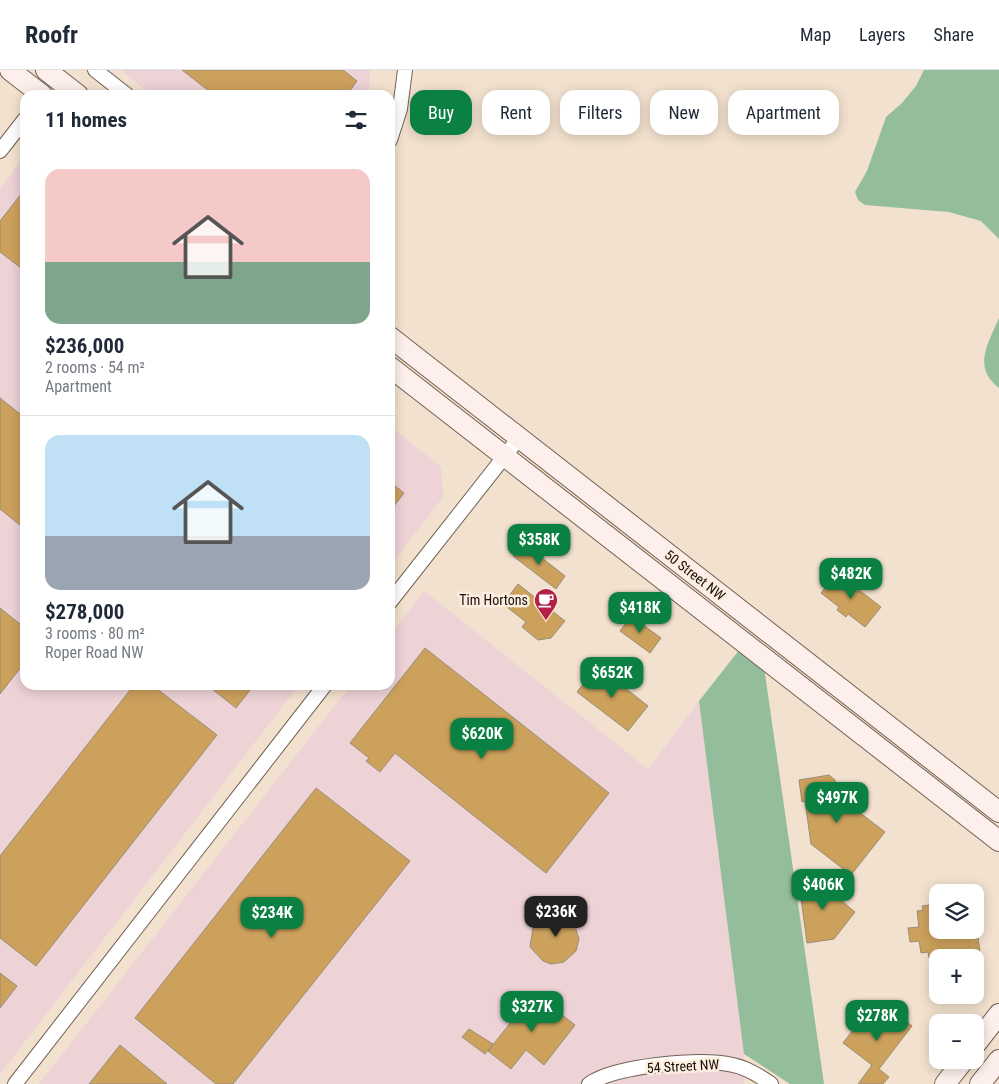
<!DOCTYPE html>
<meta charset="utf-8">
<style>
:root{--surface:#fff;--page:#f6f6f7;--text:#1f2937;--muted:#747a83;--line:#e0e1e3;--accent:#0b8043}
body{margin:0;font-family:"Roboto Condensed",sans-serif;background:var(--page);color:var(--text);height:100vh;display:flex;flex-direction:column;font-size:19px;white-space:nowrap}
*{box-sizing:border-box;margin:0}
p{font-size:16px;color:var(--muted)}
.icon{flex:none;width:28px;height:28px;fill:none;stroke:currentColor;stroke-width:2;stroke-linecap:round;stroke-linejoin:round}
.map{position:relative;flex:1;overflow:hidden}
.sheet{position:absolute;left:20px;top:20px;width:375px;height:600px;display:flex;flex-direction:column;background:var(--surface);border-radius:15px;box-shadow:0 2px 12px #0003}
.sheet>*{flex:none}
.hud{position:absolute;left:410px;top:20px;width:475px;height:45px;display:flex;gap:10px}
.tools{position:absolute;left:929px;top:814px;display:grid;gap:10px}
.tools a{display:grid;place-items:center;width:55px;height:55px;border-radius:10px;background:var(--surface);box-shadow:0 2px 12px #0003;font-size:25px}
.price{position:absolute;translate:-50% -42px;padding:0 11px;border-radius:10px;background:var(--accent);color:#fff;font-size:16px;line-height:32px;filter:drop-shadow(0 1px 2px #0008)}
.price::after{content:'';position:absolute;left:50%;top:30px;width:15px;height:11px;margin-left:-8px;background:inherit;clip-path:polygon(0 0,100% 0,50% 100%)}
.price.current{background:#222;color:#fff}
ul{padding:0;list-style:none}
li{display:grid;align-content:center;gap:10px;height:265px;padding:0 25px}
li+li{border-top:1px solid var(--line)}
li span{display:grid;place-items:center;height:155px;border-radius:15px;color:#555}
li>.icon{margin-inline-start:auto}
span .icon{width:90px;height:90px;fill:#fffc;stroke-width:1}
li b{font-size:21px}
h2{display:flex;justify-content:space-between;align-items:center;height:60px;padding:0 25px;font-size:21px}
.pill{padding:0 18px;border-radius:15px;background:var(--surface);box-shadow:0 2px 12px #0003;font-size:18px;line-height:45px}
.pill.current{background:var(--accent);color:#fff}
header{display:flex;align-items:center;gap:30px;box-sizing:border-box;height:70px;padding:0 25px;background:var(--surface);border-bottom:1px solid var(--line)}
header strong{font-size:24px}
nav{display:flex;gap:28px;margin-inline-start:auto;font-size:18px}
.map>svg:first-child{display:block}
.industrial{fill:#edd2d6}
.green{fill:#94bd9c}
.building{fill:#cca15c;stroke:#9a8d79}
.lines{fill:none;stroke-linecap:round;stroke-linejoin:round}
.street-casing{stroke:#726252;stroke-width:16}
.secondary-casing{stroke:#726252;stroke-width:22}
.street{stroke:#fff;stroke-width:14}
.secondary{stroke:#fdefeb;stroke-width:20}
.labels{text-anchor:middle;dominant-baseline:central;stroke-width:5;stroke-linejoin:round;paint-order:stroke}
.street-label{font-size:14px;fill:#150f09;stroke:#fdeedf}
.poi-label{font-size:14px;fill:#150f09;stroke:#fdeedf;text-anchor:end}
</style>
<header>
<strong>Roofr</strong>
<nav><a>Map</a><a>Layers</a><a>Share</a></nav>
</header>
<div class="map">
<svg width="999" height="1014" viewBox="0 0 999 1014">
<rect width="100%" height="100%" fill="#f2e1ce"/>
<g class="industrial">
<polygon points="121,0 370,0 369,25 152,25"/>
<polygon points="25,86 25,615 299,615 0,1004 0,118"/>
<polygon points="390,356 441,397 443,427 390,496"/>
<polygon points="424,521 648,699 699,631 744,984 744,1014 39,1014 351,615 390,615 390,565"/>
</g>
<g class="green">
<polygon points="924,0 999,0 999,169 981,151 949,142 865,135 858,130 855,122 867,101 886,47 902,33 916,16"/>
<path d="M999 248V318C972 297 988 274 999 248Z"/>
<polygon points="740,579 764,597 824,1014 790,1014 744,984 699,631"/>
</g>
<g class="building">
<polygon points="182,0 343,0 357,11 347,25 214,25"/>
<polygon points="25,119 25,201 0,182 0,151"/>
<polygon points="0,328 25,348 25,459 0,439"/>
<polygon points="390,412 404,423 390,441"/>
<polygon points="523,473 565,506 556,519 513,486"/>
<polygon points="837,503 881,537 865,557 848,544 846,547 837,540 839,537 821,523"/>
<polygon points="518,514 565,551 551,568 538,570 522,557 526,552 503,534"/>
<polygon points="0,538 25,558 25,592 0,624"/>
<polygon points="631,546 661,568 650,583 620,561"/>
<polygon points="425,578 609,723 546,803 395,683 380,702 366,691 369,688 350,673"/>
<polygon points="597,596 648,636 628,661 577,622"/>
<polygon points="134,615 152,615 217,665 36,896 0,868 0,786"/>
<polygon points="207,615 254,615 236,638"/>
<polygon points="829,705 835,710 837,725 885,762 851,805 811,774 805,731 802,732 799,710"/>
<polygon points="316,718 410,791 233,1014 216,1014 135,948"/>
<polygon points="828,809 830,821 855,842 834,869 807,873 799,813"/>
<polygon points="938,834 938,860 977,860 980,882 929,888 928,882 921,883 919,871 910,872 908,858 919,857 917,841 923,840 922,836"/>
<polygon points="570,838 580,845 574,853 579,869 576,881 564,892 551,894 543,891 530,877 533,858 538,851 548,846 564,846"/>
<polygon points="0,903 17,916 0,938"/>
<polygon points="534,923 575,955 544,995 526,980 511,999 488,981"/>
<polygon points="872,935 891,950 896,943 912,956 879,999 889,1007 883,1014 858,1014 872,995 843,973"/>
<polygon points="469,959 493,974 485,984 462,967"/>
<polygon points="120,975 167,1014 89,1014"/>
</g>
<g class="lines">
<g class="street-casing">
<g id="street">
<polyline points="95,0 127,25"/>
<polyline points="390,70 400,39 405,0"/>
<polyline points="0,81 25,49"/>
<polyline points="390,532 519,368"/>
<polyline points="15,1014 325,615"/>
<path d="M589 1014C617 995 700 988 733 995 747 998 760 1006 771 1014"/>
</g>
</g>
<g class="secondary-casing">
<g id="secondary">
<polyline points="10,0 42,25"/>
<polyline points="46,0 78,25"/>
<polyline points="390,267 999,742"/>
<polyline points="390,297 999,771"/>
<polyline points="975,975 999,944"/>
<polyline points="945,1014 964,990"/>
<polyline points="980,1014 999,990"/>
</g>
</g>
<use href="#street" class="street"/>
<use href="#secondary" class="secondary"/>
</g>
<defs>
<g id="cafe-pin" transform="scale(1.25)"><path d="M0 17L-7.5 6A9.5 9.5 0 1 1 7.5 6Z" fill="#b32146" stroke="#fdeedf"/><path d="M-5.5-4.5H6V0H3Q3 3.5 0 3.5H-2.5Q-5.5 3.5-5.5 0ZM3-3.2v2h1.7v-2ZM-6 4.5H4V6H-6Z" fill="#fff"/></g>
</defs>
<g fill-rule="evenodd">
<use href="#cafe-pin" x="546" y="530"/>
</g>
<g class="labels">
<g class="street-label">
<text transform="translate(695 505) rotate(38)">50 Street NW</text>
<text transform="translate(683 996) rotate(-3)">54 Street NW</text>
</g>
<g class="poi-label">
<text x="528" y="530">Tim Hortons</text>
</g>
</g>
</svg>
<div class="tools">
<a><svg class="icon" aria-label="layers" viewBox="0 0 24 24"><path d="M12 4l9 5-9 5-9-5zM3 14l9 5 9-5"/></svg></a>
<a>+</a>
<a>−</a>
</div>
<b class="price" style="left:539px;top:496px">$358K</b>
<b class="price" style="left:851px;top:530px">$482K</b>
<b class="price" style="left:640px;top:564px">$418K</b>
<b class="price" style="left:612px;top:629px">$652K</b>
<b class="price" style="left:482px;top:690px">$620K</b>
<b class="price" style="left:837px;top:754px">$497K</b>
<b class="price" style="left:823px;top:841px">$406K</b>
<b class="price current" style="left:556px;top:868px">$236K</b>
<b class="price" style="left:272px;top:869px">$234K</b>
<b class="price" style="left:532px;top:963px">$327K</b>
<b class="price" style="left:877px;top:972px">$278K</b>
<div class="hud">
<a class="pill current">Buy</a>
<a class="pill">Rent</a>
<a class="pill">Filters</a>
<a class="pill">New</a>
<a class="pill">Apartment</a>
</div>
<section class="sheet">
<h2>11 homes<svg class="icon" aria-label="filters" viewBox="0 0 24 24"><path d="M4 7h16M4 17h16"/><circle cx="9" cy="7" r="2"/><circle cx="15" cy="17" r="2"/></svg></h2>
<ul>
<li><span style="background:linear-gradient(#f6c9c9 60%,#7fa58c 0)"><svg class="icon" aria-label="home" viewBox="0 0 24 24"><path d="M3 11l9-7 9 7M6 9v11h12V9"/></svg></span><div><b>$236,000</b><p>2 rooms · 54 m²</p><p>Apartment</p></div></li>
<li><span style="background:linear-gradient(#bfe0f5 65%,#9aa5b1 0)"><svg class="icon" aria-label="home" viewBox="0 0 24 24"><path d="M3 11l9-7 9 7M6 9v11h12V9"/></svg></span><div><b>$278,000</b><p>3 rooms · 80 m²</p><p>Roper Road NW</p></div></li>
</ul>
</section>
</div>
